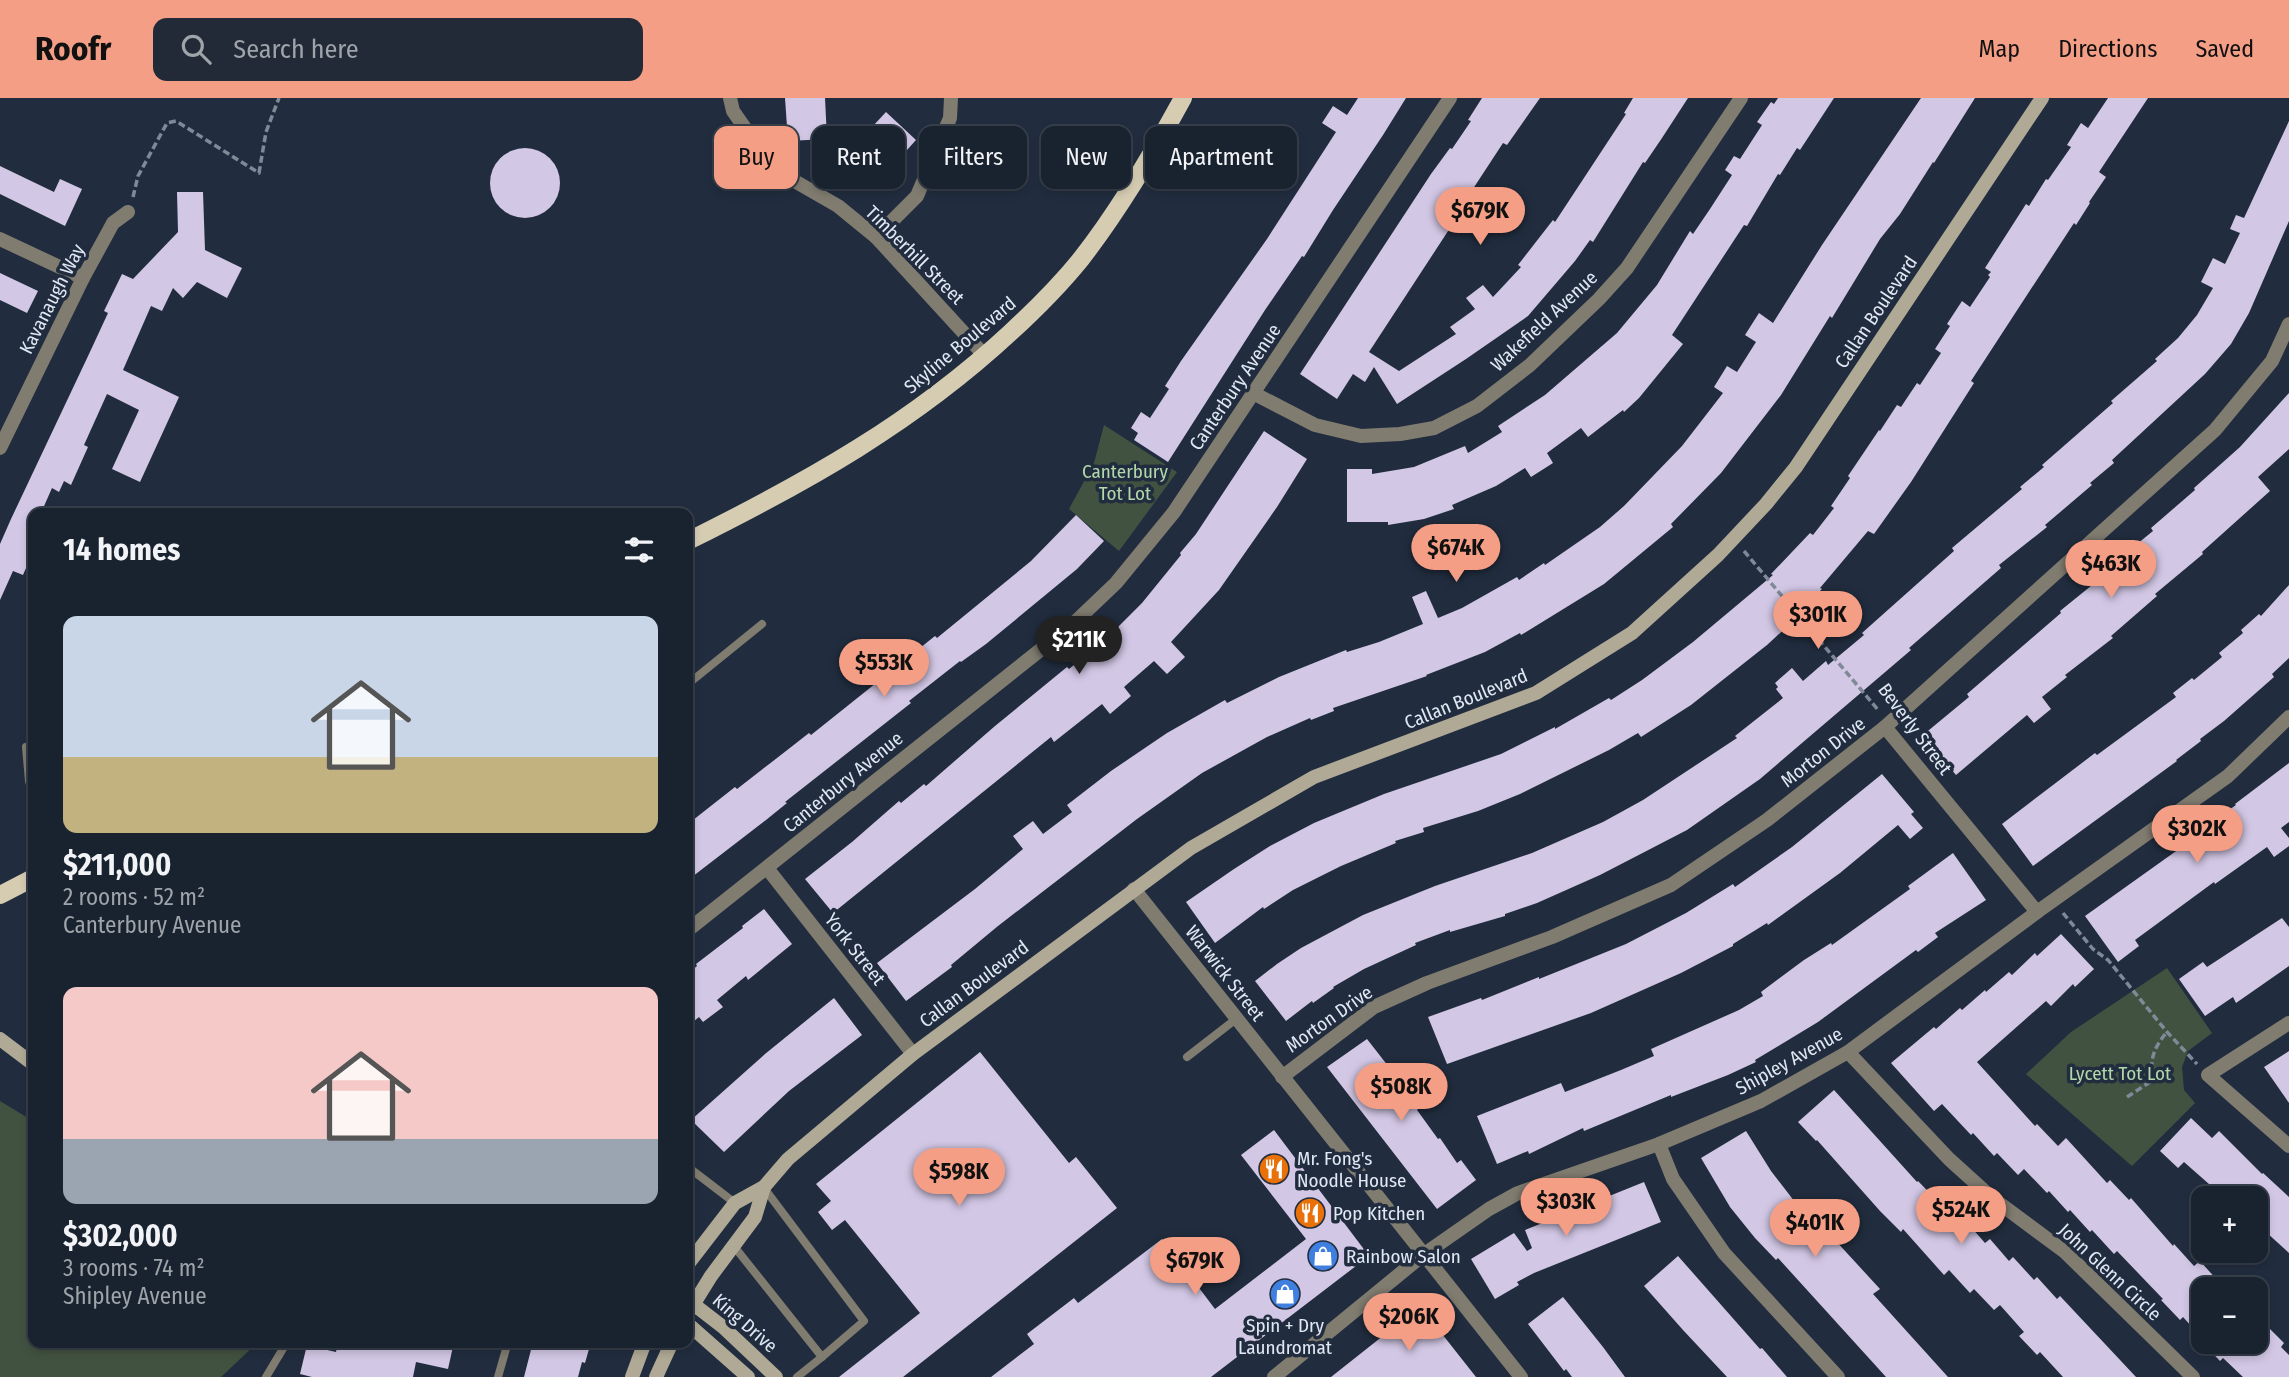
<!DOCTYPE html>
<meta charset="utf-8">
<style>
:root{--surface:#19222f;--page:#222a37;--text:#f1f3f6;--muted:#9fa4aa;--line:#373f4b;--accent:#f49e86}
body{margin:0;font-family:"Fira Sans Condensed",sans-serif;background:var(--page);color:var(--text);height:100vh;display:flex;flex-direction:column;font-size:26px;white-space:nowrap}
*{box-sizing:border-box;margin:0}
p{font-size:23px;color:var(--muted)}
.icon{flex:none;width:38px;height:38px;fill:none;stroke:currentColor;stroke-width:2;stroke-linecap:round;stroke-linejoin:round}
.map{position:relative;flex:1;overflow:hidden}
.side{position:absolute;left:28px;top:410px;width:665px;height:840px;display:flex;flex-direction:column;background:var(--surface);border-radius:14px;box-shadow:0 4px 10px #0003,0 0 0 2px var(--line)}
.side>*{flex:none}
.banner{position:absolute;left:714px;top:28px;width:665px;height:63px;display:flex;gap:14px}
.tools{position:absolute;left:2191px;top:1088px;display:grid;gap:14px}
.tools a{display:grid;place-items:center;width:77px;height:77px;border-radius:14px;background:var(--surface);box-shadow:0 4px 10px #0003,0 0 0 2px var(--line);font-size:35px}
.price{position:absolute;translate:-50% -60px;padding:0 16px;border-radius:24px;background:var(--accent);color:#111;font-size:23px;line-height:46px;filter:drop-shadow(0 2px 4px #0008)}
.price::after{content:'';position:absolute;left:50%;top:42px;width:21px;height:16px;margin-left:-10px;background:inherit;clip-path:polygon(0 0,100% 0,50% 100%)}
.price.on{background:#222;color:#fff}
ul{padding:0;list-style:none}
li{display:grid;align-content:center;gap:14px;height:371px;padding:0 35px}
li span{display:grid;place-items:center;height:217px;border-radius:14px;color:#555}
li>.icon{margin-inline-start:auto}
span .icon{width:126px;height:126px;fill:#fffc;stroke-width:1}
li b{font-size:30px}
h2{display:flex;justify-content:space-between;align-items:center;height:84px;padding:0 35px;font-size:30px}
.tag{padding:0 24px;border-radius:14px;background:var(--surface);box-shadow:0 4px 10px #0003,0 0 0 2px var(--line);font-size:24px;line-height:63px}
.tag.on{background:var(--accent);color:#111}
header{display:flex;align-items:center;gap:42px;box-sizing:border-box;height:98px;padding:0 35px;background:var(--accent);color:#111}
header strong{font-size:33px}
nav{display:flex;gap:38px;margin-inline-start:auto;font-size:24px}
.search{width:490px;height:63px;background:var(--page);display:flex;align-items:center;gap:18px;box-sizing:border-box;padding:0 24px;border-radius:14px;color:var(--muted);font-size:26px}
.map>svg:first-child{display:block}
.green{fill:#425240}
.building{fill:#d2c7e5}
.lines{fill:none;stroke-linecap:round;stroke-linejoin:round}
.path{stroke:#7f8998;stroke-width:3.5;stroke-dasharray:7 3.5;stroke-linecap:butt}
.lane{stroke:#817c70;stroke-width:8}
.street{stroke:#817c70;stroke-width:14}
.secondary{stroke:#b0a995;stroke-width:14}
.primary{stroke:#d5ccb2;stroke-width:18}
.labels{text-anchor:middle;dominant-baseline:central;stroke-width:7;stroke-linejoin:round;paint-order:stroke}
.street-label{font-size:19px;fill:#e0e8f4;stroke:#212d3f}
.park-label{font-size:19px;fill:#b1d7aa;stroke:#212d3f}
.poi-label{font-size:19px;fill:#e0e8f4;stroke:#212d3f;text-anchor:start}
</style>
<header>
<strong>Roofr</strong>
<div class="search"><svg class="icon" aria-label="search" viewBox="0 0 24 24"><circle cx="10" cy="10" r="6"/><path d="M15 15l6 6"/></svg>Search here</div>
<nav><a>Map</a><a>Directions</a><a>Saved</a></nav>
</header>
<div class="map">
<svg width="2289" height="1279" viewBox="0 0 2289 1279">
<rect width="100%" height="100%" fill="#212d3f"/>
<g class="green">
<polygon points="1104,327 1177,374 1119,453 1069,411 1094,365"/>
<polygon points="2167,870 2212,935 2188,953 2182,969 2184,992 2195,1005 2132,1068 2026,976 2071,934"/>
<polygon points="0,1003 33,1023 33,1244 258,1244 221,1279 0,1279"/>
</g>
<g class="building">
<polygon points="785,0 825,0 827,41 788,43"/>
<polygon points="1358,0 1406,0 1383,37 1333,112 1304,159 1302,158 1265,212 1168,364 1134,342 1138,335 1131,330 1141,314 1150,320 1169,291 1165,288 1181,263 1267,141 1336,34 1322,25 1333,8 1347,17"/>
<polygon points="1482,0 1540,0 1507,47 1503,45 1467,100 1452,127 1369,254 1399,273 1456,236 1450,229 1475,211 1466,200 1483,187 1493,199 1521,169 1518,167 1553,122 1555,124 1626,16 1624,15 1633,0 1688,0 1662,40 1645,65 1643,64 1593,144 1590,142 1575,163 1528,218 1466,261 1397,306 1374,269 1365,284 1353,276 1337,301 1300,276 1431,76 1450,50 1452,51 1471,23 1468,22"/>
<polygon points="1778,0 1834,0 1800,52 1797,50 1780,77 1778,76 1747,128 1744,127 1672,237 1683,246 1639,300 1624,314 1623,312 1588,339 1581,330 1547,355 1553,365 1531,379 1525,370 1496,388 1452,407 1454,411 1424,421 1388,427 1388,424 1347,424 1347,371 1372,371 1372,376 1414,369 1465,348 1468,355 1502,334 1498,328 1545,297 1617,235 1657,187 1690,133 1693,136 1710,111 1732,77 1725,72 1734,58 1740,61 1762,27 1757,24 1771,4 1774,6"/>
<polygon points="1921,0 1975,0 1934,65 1933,64 1900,116 1880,141 1832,220 1830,218 1781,297 1721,375 1671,426 1673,429 1604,486 1521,537 1520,535 1485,554 1426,577 1427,578 1333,610 1334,613 1311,622 1310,620 1267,639 1202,675 1137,721 998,828 951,867 952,869 906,903 877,865 975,791 1023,751 1013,738 1033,723 1043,736 1072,714 1067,707 1111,673 1167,635 1225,602 1227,605 1279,579 1346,552 1347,554 1379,544 1423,526 1412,499 1426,493 1438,520 1462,510 1517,479 1519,482 1544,465 1545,467 1600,429 1624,408 1682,348 1723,295 1714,289 1727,268 1737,274 1756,244 1745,237 1759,215 1773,225 1822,147"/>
<polygon points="2108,0 2148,0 2099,74 2106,79 2089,104 2090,105 2076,127 2074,125 1971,283 1974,285 1911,384 1874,436 1868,433 1820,490 1822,491 1789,523 1791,525 1767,547 1691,607 1641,639 1638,635 1609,652 1520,696 1478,713 1423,730 1424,734 1395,743 1396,745 1341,768 1293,792 1264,811 1263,809 1215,845 1186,804 1234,771 1270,748 1314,725 1384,696 1501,656 1555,629 1555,631 1609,600 1611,602 1642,582 1693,544 1773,477 1771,476 1810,435 1813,437 1834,410 1831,408 1850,380 1848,378 1879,332 1880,333 1897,307 1901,309 1917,285 1920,287 1941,255 1935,251 1950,228 1947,226 1962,203 1970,209 1990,179 1988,177 1991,174 1985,170 2026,106 2029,108 2046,81 2048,82 2071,49 2067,47 2081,25 2088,30"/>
<polygon points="886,14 916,42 890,71 859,43"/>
<polygon points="2289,23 2289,123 2249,215 2231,246 2205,276 2112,362 2114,365 2090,385 2092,387 2045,427 2047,429 1999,467 2001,470 1909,550 1911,552 1760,681 1687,732 1600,777 1537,805 1505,816 1505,818 1450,834 1450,832 1415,845 1416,847 1364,871 1333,889 1334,890 1313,905 1312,903 1286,923 1255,883 1277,866 1301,850 1363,817 1435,788 1532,755 1603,724 1643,702 1737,640 1735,638 1783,600 1776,591 1778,589 1775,585 1792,570 1803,583 1826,563 1828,567 1864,537 1862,535 1954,453 1952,450 2022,391 2020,389 2044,369 2042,367 2113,305 2111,303 2157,263 2155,261 2178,240 2197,217 2213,190 2201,184 2213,160 2225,166 2240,135 2230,131 2236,117 2244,120"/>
<circle cx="525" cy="85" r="35"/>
<polygon points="0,68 54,94 60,81 82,91 65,128 0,96"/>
<polygon points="177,94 203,94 205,152 242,170 227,200 197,184 183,200 173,190 162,213 151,208 123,272 179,299 140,384 112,371 139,312 107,296 84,347 88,349 71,387 64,383 59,394 52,390 41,415 33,415 33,454 23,477 13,473 0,502 0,446 11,421 89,256 108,215 104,213 122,176 133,181 178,134"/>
<polygon points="0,175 38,193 27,215 0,202"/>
<polygon points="2289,295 2289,351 2258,379 2270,393 2202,454 2203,456 2155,496 2157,498 2111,538 2113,540 2065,577 2067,579 2042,599 2051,611 2034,625 2027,617 1956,677 1923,637 1969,599 1967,596 2061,515 2060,513 2107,475 2105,472 2153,433 2151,430 2195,392 2194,390 2240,349"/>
<polygon points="1264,333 1307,361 1277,409 1219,492 1171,544 1185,559 1167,576 1154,563 1124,589 1131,598 1110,616 1102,606 1054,644 1051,639 833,815 805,781 852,744 899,703 901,705 924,686 926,688 995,628 1067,569 1069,571 1097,548 1095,546 1115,529 1116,531 1142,505 1181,457 1180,455 1196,436"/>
<polygon points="1076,417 1104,443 1077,471 986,546 961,564 960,563 909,603 911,605 785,704 787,705 766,722 688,782 688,726 735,689 737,691 786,653 809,635 811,637 935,538 937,540 1031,463"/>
<polygon points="2289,487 2289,560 2272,576 2274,579 2224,623 2200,641 2201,643 2176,662 2177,663 2033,768 2002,726 2095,655 2097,657 2176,599 2173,595 2192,580 2194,582 2222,559 2219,555 2243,535 2241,532 2259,516 2261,518"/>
<polygon points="2289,665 2289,724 2281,730 2289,740 2289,748 2274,759 2267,749 2215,786 2214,784 2135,842 2139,848 2118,864 2085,818 2186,746 2185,743 2236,707 2235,706"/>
<polygon points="1882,676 1914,714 1911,716 1923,730 1910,741 1898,727 1840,775 1768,827 1767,825 1733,846 1733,848 1681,875 1591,915 1447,966 1428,919 1481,900 1482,902 1539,879 1539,881 1626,846 1686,815 1733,786 1735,789 1792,749"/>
<polygon points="1953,755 1986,802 1935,835 1938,839 1918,854 1916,852 1818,924 1755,962 1756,964 1728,977 1671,999 1671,997 1584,1033 1583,1030 1529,1056 1528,1053 1497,1066 1477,1018 1561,985 1565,994 1621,972 1654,958 1651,951 1739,912 1763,898 1761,894 1804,862 1831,845 1832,847 1910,791 1908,788"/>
<polygon points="764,811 792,846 748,882 746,878 717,902 723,909 703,924 699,919 688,928 688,876 697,868 696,866 743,830 742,828"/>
<polygon points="2282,820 2289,829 2289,868 2236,905 2233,899 2205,918 2179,881 2203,864 2207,869"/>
<polygon points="2061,836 2094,871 2075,889 2073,886 2051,908 2046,903 1977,964 2035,1028 2037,1026 2058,1048 2066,1040 2107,1085 2110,1082 2129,1102 2131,1100 2173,1148 2174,1146 2194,1168 2200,1163 2218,1183 2213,1192 2203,1192 2203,1241 2183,1219 2180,1222 2161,1202 2163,1201 2117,1153 2114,1156 2092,1132 2090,1134 2070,1112 2068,1114 2049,1093 2047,1095 2024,1071 2018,1077 1997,1055 1994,1058 1973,1035 1971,1037 1942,1006 1934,1013 1891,965 1934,929 1936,931 1960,910 1962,912 1985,892 1986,894 2009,874 2012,877 2035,855 2037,858"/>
<polygon points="834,900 862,937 789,993 724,1054 691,1022 765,956"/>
<polygon points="1367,941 1420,1009 1417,1012 1438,1041 1440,1040 1457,1065 1461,1062 1476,1082 1437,1111 1327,969"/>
<polygon points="2289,953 2289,1005 2264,969"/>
<polygon points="980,954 1069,1065 1076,1059 1117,1110 903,1279 839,1279 920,1215 845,1122 832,1132 818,1114 831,1103 816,1086"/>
<polygon points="1834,992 1917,1084 1918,1083 1959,1125 1964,1121 1985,1145 1990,1141 2009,1163 2013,1159 2034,1182 2037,1179 2057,1201 2060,1198 2136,1279 2063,1279 2040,1254 2037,1257 2019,1238 2024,1234 2000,1207 1994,1212 1974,1191 1970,1195 1949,1172 1944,1177 1903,1131 1901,1134 1880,1113 1817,1042 1816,1043 1798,1024"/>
<polygon points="2191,1020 2212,1040 2219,1033 2262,1076 2263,1075 2289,1099 2289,1155 2256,1125 2256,1101 2226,1101 2184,1064 2178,1070 2160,1053"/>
<polygon points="1274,1032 1369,1158 1211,1279 991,1279 1034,1246 1027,1236 1074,1200 1078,1205 1162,1141 1215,1211 1306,1141 1241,1057"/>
<polygon points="1746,1033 1771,1073 1798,1108 1801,1105 1880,1191 1873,1196 1948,1279 1886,1279 1778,1160 1776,1162 1755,1140 1730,1109 1701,1060"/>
<polygon points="1644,1084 1661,1124 1534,1175 1517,1184 1519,1187 1495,1201 1471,1161 1514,1135 1527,1153 1532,1150 1525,1132"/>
<polygon points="1678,1158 1760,1251 1762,1250 1787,1279 1727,1279 1683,1232 1644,1188"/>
<polygon points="1563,1199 1603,1249 1625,1279 1572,1279 1566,1271 1564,1273 1528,1226"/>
<polygon points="1420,1208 1476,1279 1331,1279 1374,1245"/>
<polygon points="2266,1227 2284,1245 2281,1249 2289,1257 2289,1279 2243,1279 2223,1260 2220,1263 2202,1244 2256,1244 2256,1238"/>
<polygon points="338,1244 454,1244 448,1271 416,1264 413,1279 312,1279 300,1276 306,1251 313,1252 314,1249 336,1254"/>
<polygon points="533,1244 591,1244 585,1265 582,1264 578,1279 524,1279"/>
</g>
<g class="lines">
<g class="path">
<polyline points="133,99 138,78 167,25 176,23 259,75 266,34 279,0"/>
<polyline points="1744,453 1879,613"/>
<polyline points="2063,815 2093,851 2108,862 2167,934 2197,966"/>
<path d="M2127 999 2153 982C2149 962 2154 949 2167 934"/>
</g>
<g class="lane">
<polyline points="688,586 762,526"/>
<polyline points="26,649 29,683 33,698"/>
<polyline points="1187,959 1236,921"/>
<polyline points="688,1069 735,1105"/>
<polyline points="733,1147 822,1259 864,1223 764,1090"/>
<polyline points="266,1279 287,1244"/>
<polyline points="498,1279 508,1244"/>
<polyline points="797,1279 822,1259"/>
</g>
<g class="street">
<polyline points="730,0 733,13 761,53 791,81 838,108 876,139 985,258"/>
<polyline points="876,139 917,98 950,20 951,0"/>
<polyline points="0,141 83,180"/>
<polyline points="1255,296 1315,327 1361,338 1400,336 1434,330 1477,308 1530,267 1599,201 1627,170 1741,0"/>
<polyline points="0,350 83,180 113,125 128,114"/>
<polyline points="1885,629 2037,814"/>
<polyline points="767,770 913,956"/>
<polyline points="1134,791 1521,1279"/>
<polyline points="688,832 1073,526 1116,485 1174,414 1450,0"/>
<polyline points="2289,925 2208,977 2289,1048"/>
<polyline points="1848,954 1949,1061 1991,1099 2065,1154 2193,1279"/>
<polyline points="1282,979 1374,909 1427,885 1552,839 1671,787 1767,722 1885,629 2215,332 2272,263 2289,226"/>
<polyline points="1659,1046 1673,1081 1724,1155 1838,1279"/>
<polyline points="1274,1279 1423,1157 1489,1111 1518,1095 1659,1046 1761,1003 1848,954 2037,814 2228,678 2289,619"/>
</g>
<g class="secondary">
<polyline points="0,941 33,966"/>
<polyline points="688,1166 735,1105 764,1089 788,1061 913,956 1191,750 1314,679 1536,595 1632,535 1718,457 1766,406 1796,369 2042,0"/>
<polyline points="688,1202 723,1229 776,1279"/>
<polyline points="688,1215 711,1178 755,1119 764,1089"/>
<polyline points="688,1226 748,1279"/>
<polyline points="632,1279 645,1244"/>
<polyline points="656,1279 672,1244"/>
</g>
<g class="primary">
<path d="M688 443C807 384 913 325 1011 234 1036 211 1060 187 1081 161 1120 111 1153 55 1183 0"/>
<polyline points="0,797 33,780"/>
</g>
</g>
<defs>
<g id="restaurant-disc" transform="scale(1.575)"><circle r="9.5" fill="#e8710a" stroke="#212d3f"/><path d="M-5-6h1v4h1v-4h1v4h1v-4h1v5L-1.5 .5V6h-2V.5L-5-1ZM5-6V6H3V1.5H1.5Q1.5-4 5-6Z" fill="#fff"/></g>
<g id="shop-disc" transform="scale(1.575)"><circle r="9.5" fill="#3f7fe0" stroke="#212d3f"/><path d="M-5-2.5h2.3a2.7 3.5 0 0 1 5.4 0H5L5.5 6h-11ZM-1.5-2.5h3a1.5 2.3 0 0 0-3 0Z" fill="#fff"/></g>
</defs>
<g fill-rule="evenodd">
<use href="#restaurant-disc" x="1274" y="1071"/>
<use href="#restaurant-disc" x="1310" y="1115"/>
<use href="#shop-disc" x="1323" y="1158"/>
<use href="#shop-disc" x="1285" y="1196"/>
</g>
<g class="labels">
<g class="street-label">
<text transform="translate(915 157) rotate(45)">Timberhill Street</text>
<text transform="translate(52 201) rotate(-63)">Kavanaugh Way</text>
<text transform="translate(1876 214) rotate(-56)">Callan Boulevard</text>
<text transform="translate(1544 223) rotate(-43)">Wakefield Avenue</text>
<text transform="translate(960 247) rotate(-40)">Skyline Boulevard</text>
<text transform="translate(1235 289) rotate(-56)">Canterbury Avenue</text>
<text transform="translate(1466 601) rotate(-22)">Callan Boulevard</text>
<text transform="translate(1915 631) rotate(53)">Beverly Street</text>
<text transform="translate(1823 654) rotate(-38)">Morton Drive</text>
<text transform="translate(843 684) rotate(-39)">Canterbury Avenue</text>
<text transform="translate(855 851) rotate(52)">York Street</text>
<text transform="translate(1225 875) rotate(52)">Warwick Street</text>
<text transform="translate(974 886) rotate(-37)">Callan Boulevard</text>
<text transform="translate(1329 921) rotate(-35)">Morton Drive</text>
<text transform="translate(1789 963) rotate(-29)">Shipley Avenue</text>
<text transform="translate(2110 1174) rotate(43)">John Glenn Circle</text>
<text transform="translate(745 1225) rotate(41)">King Drive</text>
</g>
<g class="park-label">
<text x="1125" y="373">Canterbury<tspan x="1125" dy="22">Tot Lot</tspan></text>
<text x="2120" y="975">Lycett Tot Lot</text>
</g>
<g class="poi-label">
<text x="1297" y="1060">Mr. Fong's<tspan x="1297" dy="22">Noodle House</tspan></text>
<text x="1333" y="1115">Pop Kitchen</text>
<text x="1346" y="1158">Rainbow Salon</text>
<text x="1285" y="1227" text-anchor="middle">Spin + Dry<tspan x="1285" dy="22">Laundromat</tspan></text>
</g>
</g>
</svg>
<div class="tools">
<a>+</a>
<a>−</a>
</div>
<b class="price" style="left:1480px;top:149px">$679K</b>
<b class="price" style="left:1456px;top:486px">$674K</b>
<b class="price" style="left:2111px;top:502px">$463K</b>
<b class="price" style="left:1818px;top:553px">$301K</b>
<b class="price on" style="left:1079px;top:578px">$211K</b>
<b class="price" style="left:884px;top:601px">$553K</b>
<b class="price" style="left:2197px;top:767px">$302K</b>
<b class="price" style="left:1401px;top:1025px">$508K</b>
<b class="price" style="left:959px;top:1110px">$598K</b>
<b class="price" style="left:1566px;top:1140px">$303K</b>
<b class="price" style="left:1961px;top:1148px">$524K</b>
<b class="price" style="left:1815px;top:1161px">$401K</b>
<b class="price" style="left:1195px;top:1199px">$679K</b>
<b class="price" style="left:1409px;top:1255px">$206K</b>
<div class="banner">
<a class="tag on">Buy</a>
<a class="tag">Rent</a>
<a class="tag">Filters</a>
<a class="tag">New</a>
<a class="tag">Apartment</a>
</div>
<section class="side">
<h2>14 homes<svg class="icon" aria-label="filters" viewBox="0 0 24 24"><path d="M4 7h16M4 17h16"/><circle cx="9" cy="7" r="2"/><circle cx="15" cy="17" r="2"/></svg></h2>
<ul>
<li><span style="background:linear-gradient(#c9d6e8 65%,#c2b280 0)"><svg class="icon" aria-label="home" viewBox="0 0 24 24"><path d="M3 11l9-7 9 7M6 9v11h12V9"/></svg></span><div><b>$211,000</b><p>2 rooms · 52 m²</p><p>Canterbury Avenue</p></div></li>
<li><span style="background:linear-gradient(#f6c9c9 70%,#9aa5b1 0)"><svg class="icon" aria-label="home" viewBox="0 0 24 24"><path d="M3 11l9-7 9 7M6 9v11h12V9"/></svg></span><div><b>$302,000</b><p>3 rooms · 74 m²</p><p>Shipley Avenue</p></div></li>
</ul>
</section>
</div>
